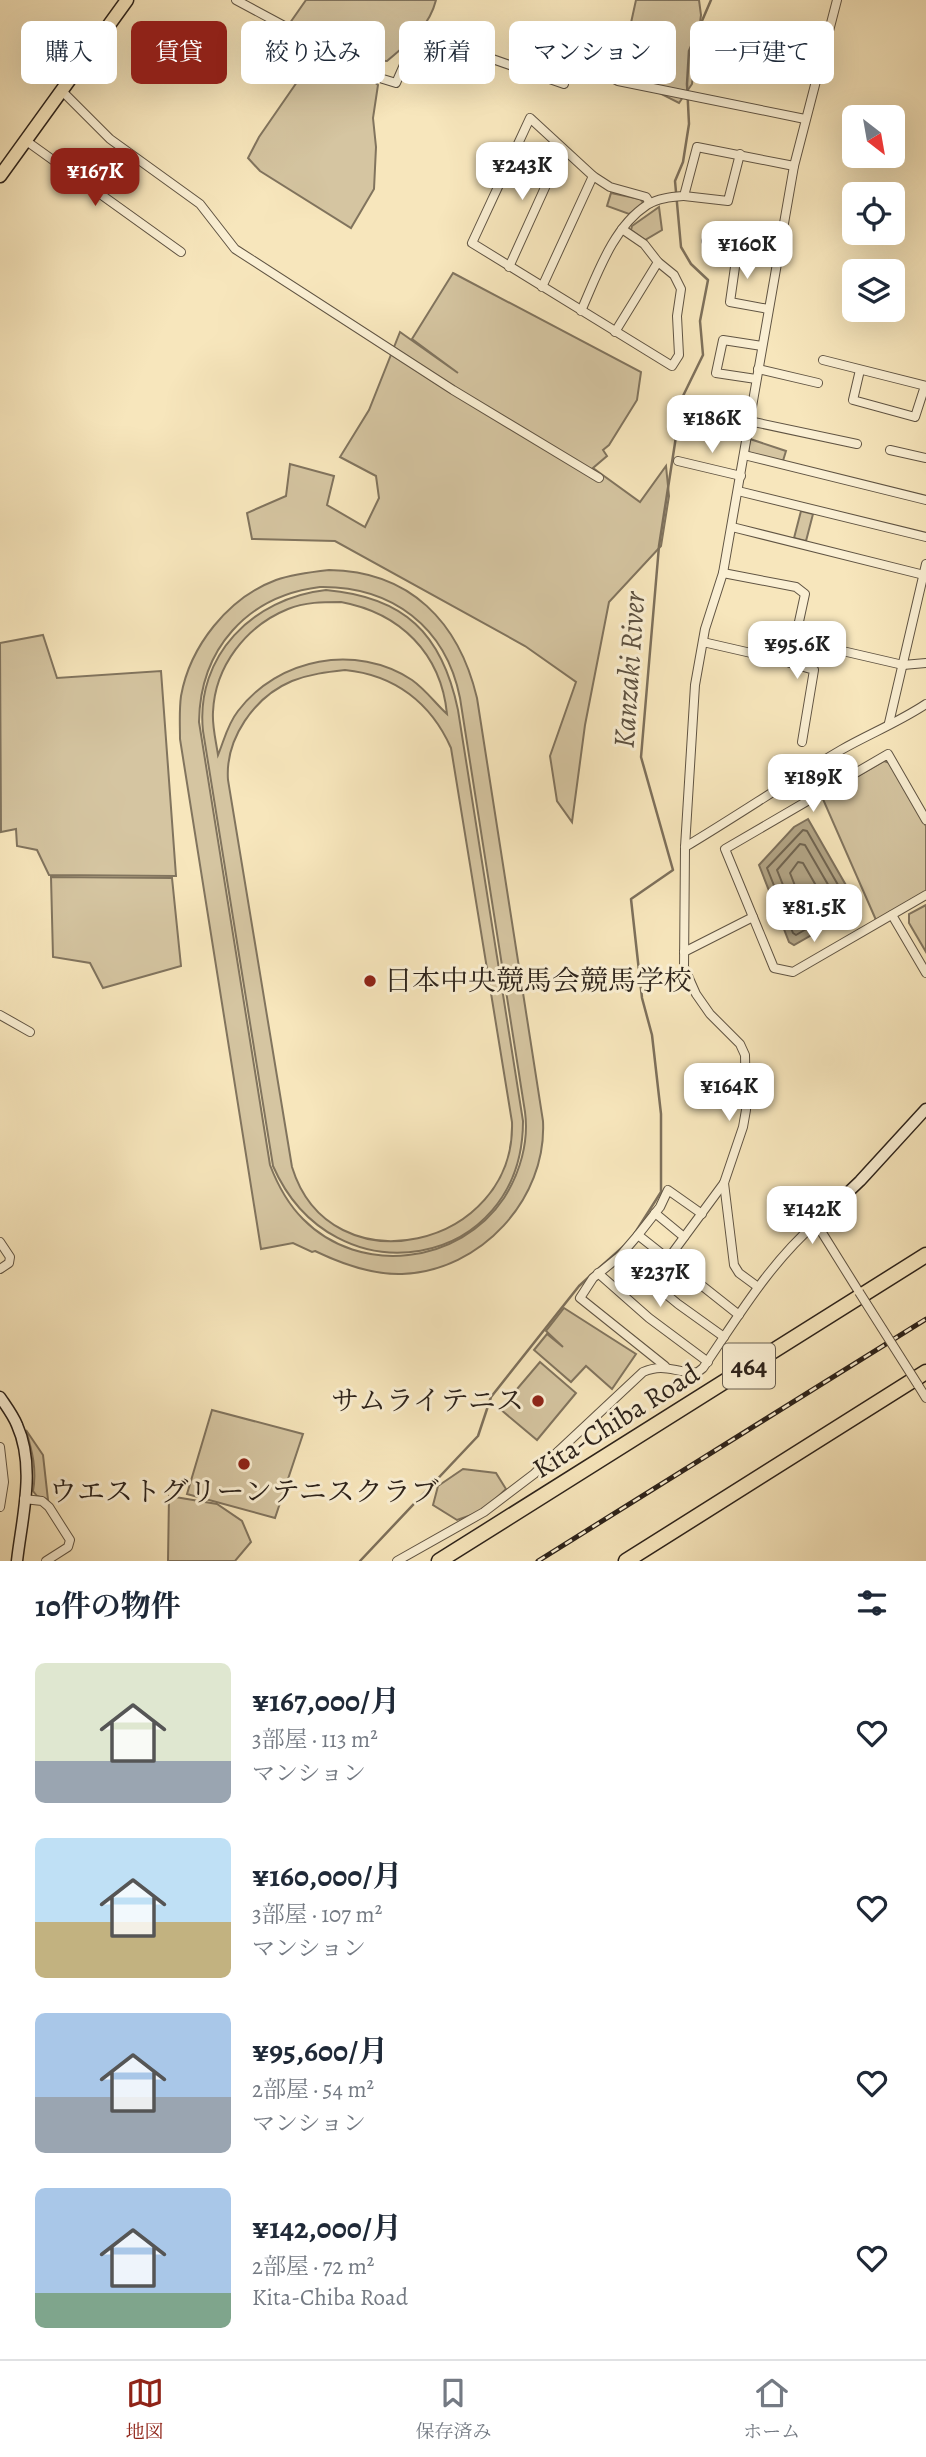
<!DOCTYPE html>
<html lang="ja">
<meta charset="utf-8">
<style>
:root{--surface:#fff;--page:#f6f6f7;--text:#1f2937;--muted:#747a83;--line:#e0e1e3;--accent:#8f2418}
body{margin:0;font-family:Alegreya,"Noto Serif JP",serif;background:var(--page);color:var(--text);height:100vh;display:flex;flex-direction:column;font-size:26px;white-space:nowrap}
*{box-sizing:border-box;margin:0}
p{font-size:23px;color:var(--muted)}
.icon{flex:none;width:38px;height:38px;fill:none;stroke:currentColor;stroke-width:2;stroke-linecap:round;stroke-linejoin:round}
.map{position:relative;height:1561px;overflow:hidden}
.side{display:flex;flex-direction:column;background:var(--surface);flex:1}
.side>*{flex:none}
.top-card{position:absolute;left:21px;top:21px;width:886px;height:63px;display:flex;gap:14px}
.needle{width:46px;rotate:149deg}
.fabs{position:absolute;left:842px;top:105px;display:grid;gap:14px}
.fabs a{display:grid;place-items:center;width:63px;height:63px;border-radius:10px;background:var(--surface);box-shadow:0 7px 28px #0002;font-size:35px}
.price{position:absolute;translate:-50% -60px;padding:0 16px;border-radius:14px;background:#fff;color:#222;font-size:23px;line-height:46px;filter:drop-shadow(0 2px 4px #0008)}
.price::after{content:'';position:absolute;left:50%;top:42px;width:21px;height:16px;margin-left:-10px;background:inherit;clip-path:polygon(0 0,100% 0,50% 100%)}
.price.current{background:var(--accent);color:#fff}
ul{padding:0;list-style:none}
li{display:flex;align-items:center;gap:21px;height:175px;padding:0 35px}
li span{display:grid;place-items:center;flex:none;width:196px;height:140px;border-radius:10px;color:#555}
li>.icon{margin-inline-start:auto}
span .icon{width:84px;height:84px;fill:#fffc;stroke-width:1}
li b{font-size:30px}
h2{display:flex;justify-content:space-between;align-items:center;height:84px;padding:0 35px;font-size:30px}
.pill{padding:0 24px;border-radius:10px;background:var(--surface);box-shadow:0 7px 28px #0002;font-size:24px;line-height:63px}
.pill.current{background:var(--accent);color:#fff}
.tab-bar{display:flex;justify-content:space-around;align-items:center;height:98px;border-top:2px solid var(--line);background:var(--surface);font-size:19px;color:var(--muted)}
.tab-bar a{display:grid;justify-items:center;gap:4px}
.tab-bar .current{color:var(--accent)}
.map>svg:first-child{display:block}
.green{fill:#d5c5a1;stroke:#81745e;stroke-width:2;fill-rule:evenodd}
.water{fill:#b2a485;stroke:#7d705b;stroke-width:2}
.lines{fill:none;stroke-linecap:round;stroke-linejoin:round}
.shore{stroke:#706450;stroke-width:2}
.stream{stroke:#7d705b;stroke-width:2.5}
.street-casing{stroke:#605443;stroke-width:10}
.secondary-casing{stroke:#2d231b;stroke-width:13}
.primary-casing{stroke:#2d231b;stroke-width:15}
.highway-casing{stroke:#2d231b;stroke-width:17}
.street{stroke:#faefd3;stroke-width:8}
.secondary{stroke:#faefd3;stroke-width:10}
.primary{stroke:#f7e6bc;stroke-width:12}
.highway{stroke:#f7e6bc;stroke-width:14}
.rail-casing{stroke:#2d231b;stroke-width:5}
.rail{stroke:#faefd3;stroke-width:2.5;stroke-dasharray:8;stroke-linecap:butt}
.street-bridge-casing{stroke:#605443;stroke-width:10;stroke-linecap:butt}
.street-bridge{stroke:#faefd3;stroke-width:8}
.poi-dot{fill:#8f2418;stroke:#faefd3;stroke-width:2.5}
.labels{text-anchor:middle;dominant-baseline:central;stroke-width:6;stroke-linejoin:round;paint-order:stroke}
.shield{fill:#faefd3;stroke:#6a6052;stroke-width:2}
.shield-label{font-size:26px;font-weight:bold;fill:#2d231b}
.poi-label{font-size:28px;fill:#2d231b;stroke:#faefd3;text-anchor:start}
.street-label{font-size:28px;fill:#2d231b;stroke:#faefd3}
.water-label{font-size:30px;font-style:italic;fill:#5c5040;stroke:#faefd3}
</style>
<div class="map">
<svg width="926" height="1561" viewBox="0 0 926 1561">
<rect width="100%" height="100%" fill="#f7e6bc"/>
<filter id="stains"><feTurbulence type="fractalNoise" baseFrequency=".00286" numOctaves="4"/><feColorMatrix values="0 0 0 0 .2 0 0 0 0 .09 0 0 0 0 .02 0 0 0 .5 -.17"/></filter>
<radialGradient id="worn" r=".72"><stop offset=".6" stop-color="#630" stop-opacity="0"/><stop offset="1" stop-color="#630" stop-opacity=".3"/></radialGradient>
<g class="green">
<path d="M306 0H436C429 28 408 43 387 61L368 60 361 71 378 85 373 118 376 147 374 189 351 228 260 171 248 158 259 137 315 56 285 30Z"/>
<polygon points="636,0 699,0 701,15 692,84 679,103 620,73"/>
<polygon points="611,193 640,199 643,202 641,206 629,214 607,206"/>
<polygon points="659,207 662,230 645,240 631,230 632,226"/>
<polygon points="453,273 641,372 637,400 609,445 603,450 607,456 593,468 640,502 666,466 669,496 661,546 609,602 585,725 572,822 557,801 550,756 576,682 525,646 335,541 252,539 247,513 286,496 290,464 334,476 327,505 365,527 379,498 376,476 340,457 369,410 400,332 458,373 412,339"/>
<polygon points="750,439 786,451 782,464 748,452"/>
<polygon points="801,511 813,514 806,541 794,538"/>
<path d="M329 570C410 571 459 622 477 698L543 1121C547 1199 481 1271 402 1274 372 1275 342 1264 315 1251L312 1252 293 1243 261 1249 180 739C180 725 179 711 181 696 190 646 228 598 276 580 293 574 311 572 329 570ZM320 587C392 586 446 627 460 698L525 1112C529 1142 520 1173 504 1198 460 1264 360 1277 303 1219 288 1204 278 1186 270 1165L199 722C200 649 247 596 320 587Z"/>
<path d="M326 590C404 597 442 633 458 710L523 1121C523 1270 333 1303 273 1166L203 731C195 656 253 598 326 590ZM341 602C400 613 441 653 447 714 435 703 426 690 412 680 356 643 278 658 238 711 227 725 224 741 218 755 216 741 212 726 213 712 215 666 246 626 288 609 305 602 323 602 341 602ZM345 670C395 675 431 703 451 748L512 1122C516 1248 330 1291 292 1167L228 780C225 739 254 697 292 681 310 674 327 672 345 670Z"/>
<polygon points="43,635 57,678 161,671 176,876 49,875 37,850 17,846 16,829 1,832 0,643"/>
<polygon points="884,761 890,763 926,826 926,891 876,920 822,797"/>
<polygon points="51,877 172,878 181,966 103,988 90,963 53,957"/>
<polygon points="926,905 926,952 909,923 909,914"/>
<polygon points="564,1308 636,1354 612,1389 586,1366 571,1382 534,1350 547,1334 563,1347 546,1331"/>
<polygon points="540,1362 576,1393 537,1440 500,1409"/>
<polygon points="212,1410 303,1434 275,1518 187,1494"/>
<path d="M26 1430 43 1455 48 1500 37 1496 33 1491C37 1469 32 1451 26 1430Z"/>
<polygon points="463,1469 496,1473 506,1489 483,1511 457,1520 433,1505 438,1486"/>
<polygon points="169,1496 217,1504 242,1521 251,1542 235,1561 168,1561"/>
</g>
<polygon class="water" points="808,819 859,908 794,945 789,942 759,865 794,827"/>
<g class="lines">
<g class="shore">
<polygon points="803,830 807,831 849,904 796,935 793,933 767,868"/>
<polygon points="800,844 805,845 837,900 835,904 800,923 797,920 777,870"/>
<polygon points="798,862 803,863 822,896 821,899 806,907 803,906 790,873"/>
</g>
<g class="stream">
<polyline points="633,1236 661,1192 661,1114 652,1035 642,998 631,899 673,870 641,757 659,546 682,398 703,355 700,321 708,280 691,264 681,247 675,181 683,162 689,124 687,84 689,51 711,0"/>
<polyline points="598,1269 624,1246"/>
<polyline points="360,1561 478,1436 491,1397 579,1286 590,1276"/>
</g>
<g class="street-casing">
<g id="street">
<polyline points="236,0 383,79 396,83 418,33 564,84"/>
<polyline points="603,73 618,81 805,119"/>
<polyline points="61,90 110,139 200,204 235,249 453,390 599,478"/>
<polyline points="25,140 181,252"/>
<polyline points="684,196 728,201 740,154"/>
<polyline points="622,229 644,244 658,262 674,275 681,289 677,316 679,355 672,366 472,243 530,118 593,176 610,187 646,197 650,203"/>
<polyline points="706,241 779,252"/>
<polyline points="738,246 730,302 768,309"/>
<polyline points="509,267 562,150"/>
<polyline points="542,287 593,176"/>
<path d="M581 311C597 275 613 227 647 205 658 198 672 197 684 196L697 147 794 166"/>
<polyline points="615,332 658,262"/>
<polyline points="823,360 926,386"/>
<polyline points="758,369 818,383"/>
<polyline points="860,370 853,400 915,417 925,386"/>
<polyline points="756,379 716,373 723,340 762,346"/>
<polyline points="749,421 857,444"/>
<polyline points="890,450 926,458"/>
<polyline points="744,455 926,500"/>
<polyline points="678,461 741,476"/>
<polyline points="738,491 926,537"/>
<polyline points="732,527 924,575"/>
<polyline points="723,573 796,587 805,594 795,640 903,665 926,663"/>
<polyline points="795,640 790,663 814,670 802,742"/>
<polyline points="703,642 751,653"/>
<polyline points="889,723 926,564"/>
<polyline points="926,820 888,754 725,849 774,968 793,972 926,895"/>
<path d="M685 847C737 816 788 781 841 750 869 734 899 722 926 704"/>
<polyline points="892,915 926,973"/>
<polyline points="684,952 753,917"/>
<polyline points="0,1015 30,1032"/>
<polyline points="655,1213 684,1237"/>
<polyline points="638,1235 739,1315"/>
<polyline points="0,1242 10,1257 9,1263 0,1269"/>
<polyline points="620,1256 678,1304 724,1337"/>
<polyline points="668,1259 724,1183"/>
<polyline points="598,1273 649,1318 708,1362"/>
<polyline points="758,1287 739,1273 734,1265 724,1183 743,1127 746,1110 745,1055 740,1044 710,1014 696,994 684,967 685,847 695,685 705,629 723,573 794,166 837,0"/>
<polyline points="665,1366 580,1298 593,1278 620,1256 638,1235 660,1207 668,1190 702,1214"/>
<polyline points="918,1385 926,1398"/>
<polyline points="0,1447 4,1482 0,1507"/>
<polyline points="24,1499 42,1501 49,1507 70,1540 68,1547 46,1561"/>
<path d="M397 1561 484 1512 534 1474 643 1372C666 1362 676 1374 698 1372L703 1368C738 1317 769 1264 816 1223L859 1292"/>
</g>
</g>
<g class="secondary-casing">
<g id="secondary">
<polyline points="816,1223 860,1181 926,1109"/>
<path d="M0 1397C6 1406 13 1415 17 1425 36 1467 22 1517 17 1561"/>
</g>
</g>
<g class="primary-casing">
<polyline id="primary" points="0,176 127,0"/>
</g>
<g class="highway-casing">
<g id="highway">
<polyline points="439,1561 926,1255"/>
<polyline points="626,1561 926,1372"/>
</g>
</g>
<use href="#street" class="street"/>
<use href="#secondary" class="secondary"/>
<use href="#primary" class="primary"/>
<use href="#highway" class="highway"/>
<g class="rail-casing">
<polyline id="rail" points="538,1561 926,1319"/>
</g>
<use href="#rail" class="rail"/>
<g class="street-bridge-casing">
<polyline id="street-bridge" points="859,1292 918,1385"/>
</g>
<use href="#street-bridge" class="street-bridge"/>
</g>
<g class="poi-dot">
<circle cx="370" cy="981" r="7"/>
<circle cx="538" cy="1401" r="7"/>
<circle cx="244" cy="1464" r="7"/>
</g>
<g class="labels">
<rect class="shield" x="723" y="1343.5" width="52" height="45" rx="5"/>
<g class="shield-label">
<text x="749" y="1366">464</text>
</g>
<g class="poi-label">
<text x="384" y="981">日本中央競馬会競馬学校</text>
<text x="524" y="1401" text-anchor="end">サムライテニス</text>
<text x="244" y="1492" text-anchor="middle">ウエストグリーンテニスクラブ</text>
</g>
<g class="street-label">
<text transform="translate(616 1421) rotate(-32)">Kita-Chiba Road</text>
</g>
<g class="water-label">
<text transform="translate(629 670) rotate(-86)">Kanzaki River</text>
</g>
</g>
<rect width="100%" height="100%" filter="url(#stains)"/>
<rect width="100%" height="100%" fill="url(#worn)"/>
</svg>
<div class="fabs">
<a><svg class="needle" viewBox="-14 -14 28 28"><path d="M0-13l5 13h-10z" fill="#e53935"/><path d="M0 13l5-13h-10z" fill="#747a83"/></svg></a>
<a><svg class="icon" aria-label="locate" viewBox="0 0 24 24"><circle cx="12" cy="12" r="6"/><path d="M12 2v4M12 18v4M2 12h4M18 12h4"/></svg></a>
<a><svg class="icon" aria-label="layers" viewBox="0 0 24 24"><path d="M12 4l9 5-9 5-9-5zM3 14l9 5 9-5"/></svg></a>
</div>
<b class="price" style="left:522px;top:202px">¥243K</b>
<b class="price current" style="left:95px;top:208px">¥167K</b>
<b class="price" style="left:747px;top:281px">¥160K</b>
<b class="price" style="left:712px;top:455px">¥186K</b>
<b class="price" style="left:797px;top:681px">¥95.6K</b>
<b class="price" style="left:813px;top:814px">¥189K</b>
<b class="price" style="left:814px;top:944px">¥81.5K</b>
<b class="price" style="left:729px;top:1123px">¥164K</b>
<b class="price" style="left:812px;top:1246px">¥142K</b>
<b class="price" style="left:660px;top:1309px">¥237K</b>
<div class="top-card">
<a class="pill">購入</a>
<a class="pill current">賃貸</a>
<a class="pill">絞り込み</a>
<a class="pill">新着</a>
<a class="pill">マンション</a>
<a class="pill">一戸建て</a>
</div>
</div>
<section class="side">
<h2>10件の物件<svg class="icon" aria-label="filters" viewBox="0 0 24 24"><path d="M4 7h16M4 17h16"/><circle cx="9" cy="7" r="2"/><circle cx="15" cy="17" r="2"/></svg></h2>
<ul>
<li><span style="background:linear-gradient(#dfe7d0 70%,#9aa5b1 0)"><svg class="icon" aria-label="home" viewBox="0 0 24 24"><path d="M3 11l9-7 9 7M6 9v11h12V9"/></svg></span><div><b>¥167,000/月</b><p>3部屋 · 113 m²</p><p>マンション</p></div><svg class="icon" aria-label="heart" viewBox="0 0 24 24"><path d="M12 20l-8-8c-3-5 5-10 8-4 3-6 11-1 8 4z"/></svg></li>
<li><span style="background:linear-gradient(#bfe0f5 60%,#c2b280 0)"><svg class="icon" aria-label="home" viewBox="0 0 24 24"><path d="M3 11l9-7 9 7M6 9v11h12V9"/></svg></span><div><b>¥160,000/月</b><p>3部屋 · 107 m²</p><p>マンション</p></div><svg class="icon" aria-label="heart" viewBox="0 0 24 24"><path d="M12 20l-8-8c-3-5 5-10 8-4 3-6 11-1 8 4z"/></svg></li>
<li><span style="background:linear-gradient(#a9c7e8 60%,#9aa5b1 0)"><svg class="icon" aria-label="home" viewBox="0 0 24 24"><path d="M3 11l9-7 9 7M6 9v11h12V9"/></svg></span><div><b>¥95,600/月</b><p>2部屋 · 54 m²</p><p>マンション</p></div><svg class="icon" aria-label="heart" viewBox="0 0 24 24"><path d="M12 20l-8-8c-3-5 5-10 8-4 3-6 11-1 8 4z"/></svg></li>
<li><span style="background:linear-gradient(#a9c7e8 75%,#7fa58c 0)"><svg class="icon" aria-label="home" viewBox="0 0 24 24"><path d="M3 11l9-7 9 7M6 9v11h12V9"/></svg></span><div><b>¥142,000/月</b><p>2部屋 · 72 m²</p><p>Kita-Chiba Road</p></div><svg class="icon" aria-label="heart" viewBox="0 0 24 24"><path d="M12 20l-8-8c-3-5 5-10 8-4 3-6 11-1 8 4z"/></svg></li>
</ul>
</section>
<nav class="tab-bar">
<a class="current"><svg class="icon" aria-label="map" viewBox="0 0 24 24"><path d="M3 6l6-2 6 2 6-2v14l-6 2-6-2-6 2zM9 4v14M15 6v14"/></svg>地図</a>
<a><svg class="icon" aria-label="saved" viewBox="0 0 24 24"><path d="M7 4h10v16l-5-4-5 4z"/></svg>保存済み</a>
<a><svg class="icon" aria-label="home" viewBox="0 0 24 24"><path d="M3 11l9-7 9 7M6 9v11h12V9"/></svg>ホーム</a>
</nav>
